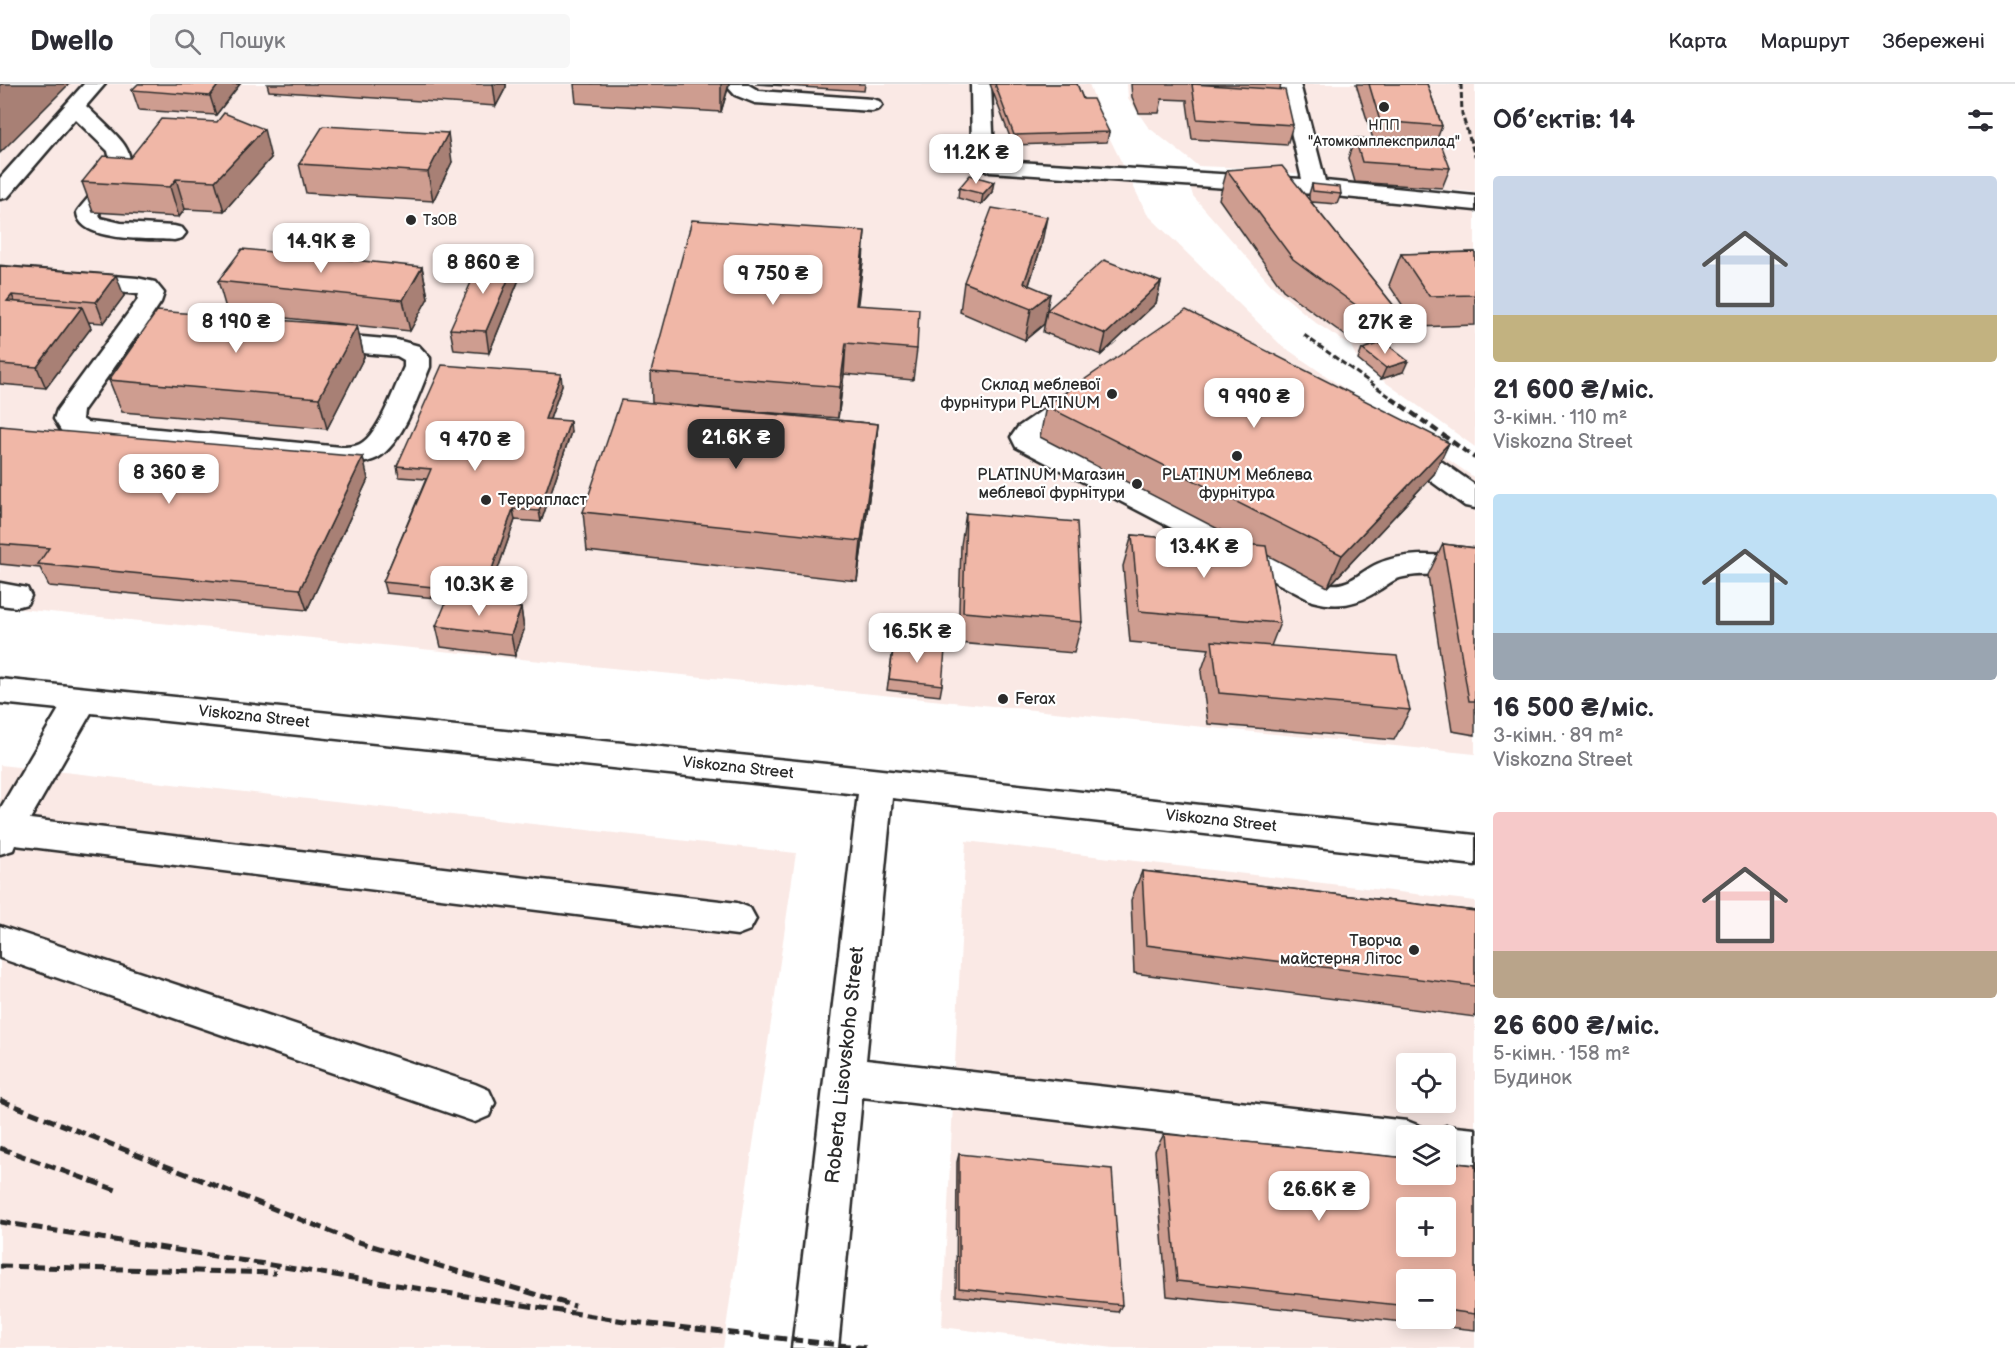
<!DOCTYPE html>
<html lang="uk">
<meta charset="utf-8">
<style>
:root{--surface:#fff;--page:#f7f7f7;--text:#2b2b33;--muted:#7c7c81;--line:#e1e1e2;--accent:#2b2b2b}
body{margin:0;font-family:"Balsamiq Sans",sans-serif;background:var(--page);color:var(--text);height:100vh;display:flex;flex-direction:column;font-size:22px;white-space:nowrap}
*{box-sizing:border-box;margin:0}
p{font-size:20px;color:var(--muted)}
.icon{flex:none;width:33px;height:33px;fill:none;stroke:currentColor;stroke-width:2;stroke-linecap:round;stroke-linejoin:round}
.map{position:relative;flex:1;overflow:hidden}
.side{display:flex;flex-direction:column;background:var(--surface);width:540px}
.side>*{flex:none}
.buttons{position:absolute;left:1396px;top:969px;display:grid;gap:12px}
.buttons a{display:grid;place-items:center;width:60px;height:60px;border-radius:6px;background:var(--surface);box-shadow:0 3px 15px #0003;font-size:30px}
.price{position:absolute;translate:-50% -51px;padding:0 14px;border-radius:12px;background:#fff;color:#222;font-size:20px;line-height:39px;filter:drop-shadow(0 2px 3px #0008)}
.price::after{content:'';position:absolute;left:50%;top:36px;width:18px;height:14px;margin-left:-9px;background:inherit;clip-path:polygon(0 0,100% 0,50% 100%)}
.price.on{background:var(--accent);color:#fff}
ul{padding:0;list-style:none}
li{display:grid;align-content:center;gap:12px;height:318px;padding:0 18px}
li span{display:grid;place-items:center;height:186px;border-radius:6px;color:#555}
li>.icon{margin-inline-start:auto}
span .icon{width:108px;height:108px;fill:#fffc;stroke-width:1}
li b{font-size:26px}
h2{display:flex;justify-content:space-between;align-items:center;height:72px;padding:0 18px;font-size:26px}
header{display:flex;align-items:center;gap:36px;box-sizing:border-box;height:84px;padding:0 30px;background:var(--surface);border-bottom:2px solid var(--line)}
header strong{font-size:28px}
nav{display:flex;gap:33px;margin-inline-start:auto;font-size:21px}
.search{width:420px;height:54px;background:var(--page);display:flex;align-items:center;gap:15px;box-sizing:border-box;padding:0 21px;border-radius:6px;color:var(--muted);font-size:22px}
main{display:flex;flex:1;min-height:0}
.map>svg:first-child{display:block}
.built{fill:#fae9e5;fill-rule:evenodd}
.lines{fill:none;stroke-linecap:round;stroke-linejoin:round}
.minor-casing{stroke:#2b2b2b;stroke-width:5}
.minor{fill:#fff;fill-rule:evenodd}
.rail-far2{stroke:#2b2b2b;stroke-width:3;stroke-dasharray:6 3;stroke-linecap:butt}
.rail-far1{stroke:#2b2b2b;stroke-width:4.5;stroke-dasharray:8 4.5;stroke-linecap:butt}
.rail{stroke:#2b2b2b;stroke-width:5;stroke-dasharray:11 5;stroke-linecap:butt}
.wall{fill:#ce9d90;stroke:#2b2b2b;stroke-width:1.5;fill-rule:evenodd}
.shaded-wall{fill:#a88075;stroke:#2b2b2b;stroke-width:1.5}
.building{fill:#f0b7a7;stroke:#2b2b2b;stroke-width:1.5;fill-rule:evenodd}
.poi-dot{fill:#2b2b2b;stroke:#fff;stroke-width:2}
.labels{text-anchor:middle;dominant-baseline:central;stroke-width:4.5;stroke-linejoin:round;paint-order:stroke}
.far-poi-label{font-size:14px;fill:#2b2b2b;stroke:#fff}
.poi-label{font-size:16px;fill:#2b2b2b;stroke:#fff;text-anchor:end}
.street-label{font-size:16px;fill:#2b2b2b;stroke:#fff}
.near-street-label{font-size:20px;fill:#2b2b2b;stroke:#fff}
</style>
<header>
<strong>Dwello</strong>
<div class="search"><svg class="icon" aria-label="search" viewBox="0 0 24 24"><circle cx="10" cy="10" r="6"/><path d="M15 15l6 6"/></svg>Пошук</div>
<nav><a>Карта</a><a>Маршрут</a><a>Збережені</a></nav>
</header>
<main>
<div class="map">
<svg width="1475" height="1264" viewBox="0 0 1475 1264">
<rect width="100%" height="100%" fill="#fff"/>
<filter id="ink" filterUnits="userSpaceOnUse"><feTurbulence type="fractalNoise" baseFrequency=".0167" numOctaves="2"/><feDisplacementMap in="SourceGraphic" scale="12" xChannelSelector="R" yChannelSelector="G"/><feConvolveMatrix kernelMatrix="1 2 1 2 8 2 1 2 1" color-interpolation-filters="sRGB"/></filter>
<g filter="url(#ink)">
<g class="built">
<polygon points="0,0 1089,0 1110,55 1147,130 1281,261 1475,394 1475,670 0,523"/>
<polygon points="1127,0 1475,0 1475,108 1353,99 1269,85 1198,82 1148,43 1128,14"/>
<polygon points="1189,99 1475,123 1475,363 1381,295 1358,276 1351,262 1316,239 1271,201 1193,112"/>
<polygon points="0,681 796,769 723,1264 0,1264"/>
<path d="M966 757 1475 817V1264H1114L942 1243ZM1407 980H1446V1018H1407ZM1407 1052H1446V1090H1407ZM1407 1124H1446V1162H1407ZM1407 1196H1446V1234H1407Z"/>
</g>
<g class="lines">
<g class="minor-casing">
<g id="minor">
<path d="M84 0H105L86 22C136 70 147 71 99 129L100 134 121 139 174 142 182 144 186 149 182 154 174 156C150 154 79 159 77 128 89 110 116 91 108 67L75 35 8 113 0 115V94Z"/>
<polygon points="725,0 747,0 759,7 872,15 879,17 882,21 879,25 872,27 755,19 735,11"/>
<polygon points="971,0 991,0 994,72 1002,77 1302,95 1280,0 1300,0 1325,97 1475,112 1475,126 1315,110 990,88 979,83 972,73"/>
<path d="M0 183 137 194 155 198 164 209 161 218 149 236 198 242 202 247 198 252 189 255 138 250 83 327 82 335 87 338 341 363C347 363 354 363 360 360 379 350 395 303 404 283V276L397 272 316 265 307 262 303 257 307 252 316 249 397 256 419 262 430 274V283C419 309 405 353 382 371 372 379 354 380 341 381L84 355 62 348 54 335 57 326 137 217 139 210 0 197Z"/>
<path d="M1081 304 1090 306 1094 312 1090 318 1040 353 1330 500C1349 503 1361 487 1377 480 1407 466 1443 472 1475 474V494C1452 493 1427 488 1404 493 1395 494 1387 501 1379 506 1357 521 1337 524 1312 517L1016 363 1011 353 1018 343 1072 306Z"/>
<polygon points="1401,353 1411,356 1475,401 1475,424 1465,422 1391,368 1387,362 1391,356"/>
<polygon points="0,499 27,504 31,512 27,520 16,523 0,521"/>
<polygon points="0,595 836,681 1475,751 1475,781 892,714 866,976 1407,1037 1422,1043 1425,1052 1407,1052 1407,1077 862,1013 838,1264 792,1264 858,710 91,629 30,735 737,819 750,824 756,835 750,846 737,851 15,761 13,766 0,770 0,725 59,625 0,619"/>
<polygon points="0,842 475,1000 489,1006 495,1019 489,1032 475,1038 0,874"/>
<polygon points="1446,1042 1475,1045 1475,1085 1446,1082 1446,1052 1430,1052 1431,1048"/>
</g>
</g>
<use href="#minor" class="minor"/>
<g class="rail-far2">
<polyline points="1461,0 1462,30 1475,72"/>
<polyline points="1304,251 1393,315"/>
</g>
<polyline class="rail-far1" points="1391,314 1475,374"/>
<g class="rail">
<polyline points="0,1016 352,1156 575,1222"/>
<polyline points="0,1064 116,1106"/>
<polyline points="0,1138 624,1237 867,1264"/>
<polyline points="0,1182 276,1189"/>
</g>
</g>
<g class="wall">
<polygon points="240,0 216,31 139,26 132,6"/>
<polygon points="267,0 506,0 506,3 496,22 269,7"/>
<polygon points="574,0 729,0 729,2 721,28 576,19"/>
<polygon points="755,0 865,0 864,7"/>
<polygon points="990,0 1077,0 1083,15 1109,48 1107,58 1013,61"/>
<polygon points="1131,0 1281,0 1280,5 1293,41 1287,61 1192,55 1187,19 1187,16 1162,15 1159,29 1139,29 1132,13"/>
<polygon points="1356,0 1427,0 1442,42 1435,60 1450,84 1442,104 1355,98 1348,74 1355,54 1373,55"/>
<polygon points="130,74 271,74 224,127 185,125 179,133 93,128 82,98"/>
<polygon points="452,78 433,117 306,109 299,80"/>
<polygon points="1227,86 1309,116 1309,110 1312,100 1341,110 1337,120 1311,118 1398,227 1385,258 1357,260 1283,206 1219,115"/>
<polygon points="959,104 992,108 981,121 958,114"/>
<polygon points="1041,163 1029,201 1044,240 1025,256 960,228 964,198"/>
<polygon points="1475,168 1475,241 1417,243 1389,201 1401,170"/>
<polygon points="863,177 857,221 917,265 913,296 844,290 838,334 687,322 878,340 874,380 857,497 587,467 583,428 652,319 651,288"/>
<polygon points="0,182 124,212 104,239 88,238 91,244 46,304 0,300"/>
<polygon points="422,183 428,214 410,247 227,228 218,197"/>
<polygon points="518,198 489,269 454,266 450,245"/>
<polygon points="1161,198 1156,219 1101,271 1043,248 1047,226"/>
<polygon points="357,242 364,273 327,345 122,328 109,296"/>
<polygon points="1362,265 1403,288 1381,295 1358,276"/>
<polygon points="562,301 550,335 571,348 541,438 515,436 486,519 386,509 383,498 426,395 399,393 397,382"/>
<polygon points="1046,322 1449,359 1434,390 1328,503 1267,471 1280,539 1271,562 1410,626 1394,656 1208,640 1201,588 1209,565 1130,558 1123,482 1132,451 1247,460 1040,353"/>
<polygon points="0,342 368,395 307,526 49,502 40,484 0,480"/>
<polygon points="966,429 1082,538 1074,569 958,559 961,461"/>
<polygon points="1443,460 1475,464 1475,651 1452,647 1428,491"/>
<polygon points="521,524 524,546 515,572 441,563 436,542"/>
<polygon points="894,559 942,601 940,612 887,606"/>
<polygon points="1142,787 1475,827 1475,933 1134,889 1131,816"/>
<path d="M1164 1050 1475 1081V1246L1167 1212 1155 1067ZM1407 1196H1446V1234H1407Z"/>
<polygon points="959,1070 1122,1221 1118,1228 956,1212 957,1078"/>
</g>
<g class="shaded-wall">
<polygon points="1,0 69,0 0,69 0,1"/>
<polygon points="219,0 240,0 216,31 210,12"/>
<polygon points="493,0 506,0 506,3 496,22"/>
<polygon points="721,0 729,0 721,28"/>
<polygon points="264,45 271,74 224,127 215,97"/>
<polygon points="448,49 452,78 433,117 428,88"/>
<polygon points="176,95 185,125 179,133 170,103"/>
<polygon points="994,98 992,108 981,121 983,110"/>
<polygon points="1047,133 1041,163 1022,222 1024,199"/>
<polygon points="865,147 863,177 854,252 856,221"/>
<polygon points="516,177 518,198 489,269 486,247"/>
<polygon points="422,183 428,214 410,247 403,216"/>
<polygon points="116,191 124,212 104,239 96,218"/>
<polygon points="1161,198 1156,219 1101,271 1106,250"/>
<polygon points="1050,210 1044,240 1025,256 1031,225"/>
<polygon points="12,211 21,232 7,217"/>
<polygon points="82,223 91,244 46,304 37,283"/>
<polygon points="357,242 364,273 327,345 319,314"/>
<polygon points="846,259 844,290 838,334 840,303"/>
<polygon points="1408,277 1403,288 1381,295 1386,284"/>
<polygon points="561,290 562,301 546,346 545,335"/>
<polygon points="570,337 571,348 541,438 539,427"/>
<polygon points="878,340 874,380 857,497 861,457"/>
<polygon points="1449,359 1434,390 1328,503 1342,471"/>
<polygon points="363,373 368,395 307,526 300,505"/>
<polygon points="513,425 515,436 486,519 484,508"/>
<polygon points="521,524 524,546 515,572 511,551"/>
</g>
<g class="building">
<polygon points="138,0 219,0 210,12 132,6"/>
<polygon points="995,0 1077,0 1083,15 1093,15 1109,48 1014,51"/>
<polygon points="1192,0 1285,6 1293,41 1197,35"/>
<polygon points="1369,0 1427,0 1442,42 1380,37"/>
<polygon points="224,29 264,45 215,97 176,95 170,103 82,98 103,72 130,74 161,35 217,38"/>
<polygon points="323,42 448,49 428,88 299,80"/>
<polygon points="1355,54 1441,60 1450,84 1362,78"/>
<polygon points="1282,82 1398,227 1368,230 1293,175 1227,86"/>
<polygon points="970,91 994,98 983,110 959,104"/>
<polygon points="1312,100 1340,103 1341,110 1313,107"/>
<polygon points="992,124 1047,133 1024,199 1050,210 1031,225 964,198"/>
<polygon points="692,136 865,147 856,221 919,225 917,265 846,259 840,303 651,288"/>
<polygon points="242,165 422,183 403,216 218,197"/>
<polygon points="1475,168 1475,211 1429,212 1401,170"/>
<polygon points="482,174 516,177 486,247 450,245"/>
<polygon points="1104,176 1161,198 1106,250 1047,226"/>
<polygon points="0,182 116,191 96,218 12,211 7,217 82,223 37,283 0,280"/>
<polygon points="1186,226 1449,359 1342,471 1046,322"/>
<polygon points="157,227 357,242 319,314 109,296"/>
<polygon points="1384,258 1408,277 1386,284 1362,265"/>
<polygon points="442,281 561,290 545,335 570,337 539,427 513,425 484,508 383,498 431,385 397,382"/>
<polygon points="621,316 878,340 861,457 583,428"/>
<polygon points="0,342 363,373 300,505 38,480 49,464 0,460"/>
<polygon points="966,429 1077,438 1082,538 963,528"/>
<polygon points="1132,451 1266,462 1280,539 1139,527"/>
<polygon points="1443,460 1475,464 1475,617 1469,617"/>
<polygon points="447,516 521,524 511,551 436,542"/>
<polygon points="1212,557 1397,572 1410,626 1219,609"/>
<polygon points="894,559 945,566 942,601 889,595"/>
<polygon points="1142,787 1475,827 1475,902 1146,861"/>
<path d="M1164 1050 1407 1074V1090H1446V1078L1475 1081V1230L1446 1226V1196H1407V1222L1177 1197ZM1407 1124H1446V1162H1407Z"/>
<polygon points="959,1070 1112,1085 1122,1221 959,1204"/>
</g>
</g>
<g class="poi-dot">
<circle cx="1384" cy="23" r="6"/>
<circle cx="411" cy="136" r="6"/>
<circle cx="1112" cy="310" r="6"/>
<circle cx="1237" cy="372" r="6"/>
<circle cx="1137" cy="400" r="6"/>
<circle cx="486" cy="416" r="6"/>
<circle cx="1003" cy="615" r="6"/>
<circle cx="1414" cy="866" r="6"/>
</g>
<g class="labels">
<g class="far-poi-label">
<text x="1384" y="41">НПП<tspan x="1384" dy="16">"Атомкомплексприлад"</tspan></text>
<text x="423" y="136" text-anchor="start">ТзОВ</text>
</g>
<g class="poi-label">
<text x="1100" y="301">Склад меблевої<tspan x="1100" dy="18">фурнітури PLATINUM</tspan></text>
<text x="1125" y="391">PLATINUM Магазин<tspan x="1125" dy="18">меблевої фурнітури</tspan></text>
<text x="1237" y="391" text-anchor="middle">PLATINUM Меблева<tspan x="1237" dy="18">фурнітура</tspan></text>
<text x="498" y="416" text-anchor="start">Террапласт</text>
<text x="1015" y="615" text-anchor="start">Ferax</text>
<text x="1402" y="857">Творча<tspan x="1402" dy="18">майстерня Літос</tspan></text>
</g>
<g class="street-label">
<text transform="translate(254 633) rotate(6)">Viskozna Street</text>
<text transform="translate(738 684) rotate(6)">Viskozna Street</text>
<text transform="translate(1221 737) rotate(6)">Viskozna Street</text>
</g>
<g class="near-street-label">
<text transform="translate(845 981) rotate(-84)">Roberta Lisovskoho Street</text>
</g>
</g>
</svg>
<div class="buttons">
<a><svg class="icon" aria-label="locate" viewBox="0 0 24 24"><circle cx="12" cy="12" r="6"/><path d="M12 2v4M12 18v4M2 12h4M18 12h4"/></svg></a>
<a><svg class="icon" aria-label="layers" viewBox="0 0 24 24"><path d="M12 4l9 5-9 5-9-5zM3 14l9 5 9-5"/></svg></a>
<a>+</a>
<a>−</a>
</div>
<b class="price" style="left:976px;top:101px">11.2K ₴</b>
<b class="price" style="left:321px;top:190px">14.9K ₴</b>
<b class="price" style="left:483px;top:211px">8 860 ₴</b>
<b class="price" style="left:773px;top:222px">9 750 ₴</b>
<b class="price" style="left:236px;top:270px">8 190 ₴</b>
<b class="price" style="left:1385px;top:271px">27K ₴</b>
<b class="price" style="left:1254px;top:345px">9 990 ₴</b>
<b class="price on" style="left:736px;top:386px">21.6K ₴</b>
<b class="price" style="left:475px;top:388px">9 470 ₴</b>
<b class="price" style="left:169px;top:421px">8 360 ₴</b>
<b class="price" style="left:1204px;top:495px">13.4K ₴</b>
<b class="price" style="left:479px;top:533px">10.3K ₴</b>
<b class="price" style="left:917px;top:580px">16.5K ₴</b>
<b class="price" style="left:1319px;top:1138px">26.6K ₴</b>
</div>
<section class="side">
<h2>Об’єктів: 14<svg class="icon" aria-label="filters" viewBox="0 0 24 24"><path d="M4 7h16M4 17h16"/><circle cx="9" cy="7" r="2"/><circle cx="15" cy="17" r="2"/></svg></h2>
<ul>
<li><span style="background:linear-gradient(#c9d6e8 75%,#c2b280 0)"><svg class="icon" aria-label="home" viewBox="0 0 24 24"><path d="M3 11l9-7 9 7M6 9v11h12V9"/></svg></span><div><b>21 600 ₴/міс.</b><p>3-кімн. · 110 m²</p><p>Viskozna Street</p></div></li>
<li><span style="background:linear-gradient(#bfe0f5 75%,#9aa5b1 0)"><svg class="icon" aria-label="home" viewBox="0 0 24 24"><path d="M3 11l9-7 9 7M6 9v11h12V9"/></svg></span><div><b>16 500 ₴/міс.</b><p>3-кімн. · 89 m²</p><p>Viskozna Street</p></div></li>
<li><span style="background:linear-gradient(#f6c9c9 75%,#b9a48a 0)"><svg class="icon" aria-label="home" viewBox="0 0 24 24"><path d="M3 11l9-7 9 7M6 9v11h12V9"/></svg></span><div><b>26 600 ₴/міс.</b><p>5-кімн. · 158 m²</p><p>Будинок</p></div></li>
</ul>
</section>
</main>
